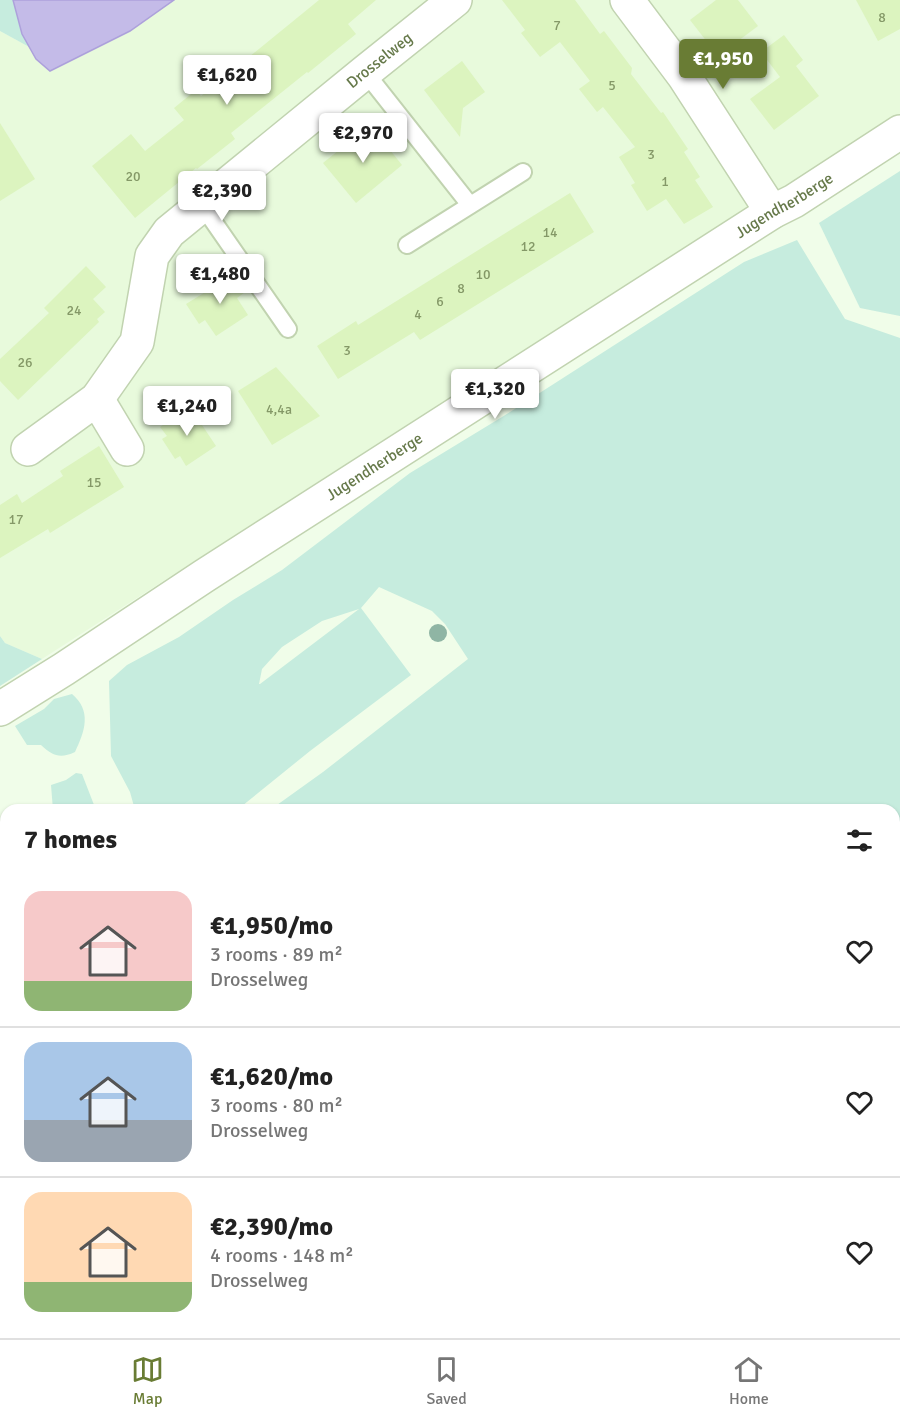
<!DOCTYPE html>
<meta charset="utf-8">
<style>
:root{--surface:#fff;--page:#f6f6f6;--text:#222;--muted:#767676;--line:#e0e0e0;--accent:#697c34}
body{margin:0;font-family:Signika,sans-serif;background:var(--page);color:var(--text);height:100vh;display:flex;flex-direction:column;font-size:22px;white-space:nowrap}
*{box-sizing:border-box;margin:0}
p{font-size:20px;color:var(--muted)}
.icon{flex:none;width:33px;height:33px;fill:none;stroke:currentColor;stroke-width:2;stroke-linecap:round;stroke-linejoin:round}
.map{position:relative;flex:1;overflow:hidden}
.details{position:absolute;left:0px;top:804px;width:900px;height:534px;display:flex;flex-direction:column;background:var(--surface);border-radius:18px 18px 0 0;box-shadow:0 2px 4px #0004}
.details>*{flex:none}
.price{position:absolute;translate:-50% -51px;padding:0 14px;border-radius:6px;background:#fff;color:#222;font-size:20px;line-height:39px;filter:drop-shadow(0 2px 3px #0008)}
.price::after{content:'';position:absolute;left:50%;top:36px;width:18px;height:14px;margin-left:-9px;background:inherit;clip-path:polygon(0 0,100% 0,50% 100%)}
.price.current{background:var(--accent);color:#fff}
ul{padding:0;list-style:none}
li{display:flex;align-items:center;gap:18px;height:150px;padding:0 24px}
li+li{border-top:2px solid var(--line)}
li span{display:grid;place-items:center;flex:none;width:168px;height:120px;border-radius:18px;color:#555}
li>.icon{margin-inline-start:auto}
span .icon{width:72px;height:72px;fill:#fffc;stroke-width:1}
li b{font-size:26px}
h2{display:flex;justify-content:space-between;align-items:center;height:72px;padding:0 24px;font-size:26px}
.tabs{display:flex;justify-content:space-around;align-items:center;height:84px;border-top:2px solid var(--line);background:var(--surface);font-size:16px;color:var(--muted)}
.tabs a{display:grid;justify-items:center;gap:3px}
.tabs .current{color:var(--accent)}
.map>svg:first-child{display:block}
.residential{fill:#e8fadc}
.green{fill:#c6ecde;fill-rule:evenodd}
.water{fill:#c4bbe8;stroke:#ada1db;stroke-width:1.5}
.building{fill:#dcf4bf}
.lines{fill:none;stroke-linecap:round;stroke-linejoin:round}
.service-casing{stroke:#c1d3b0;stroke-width:20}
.minor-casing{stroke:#c1d3b0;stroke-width:36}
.service{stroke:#fff;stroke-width:16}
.minor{stroke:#fff;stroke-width:33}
.tree{fill:#8fb5a4}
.labels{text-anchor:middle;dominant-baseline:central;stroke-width:4.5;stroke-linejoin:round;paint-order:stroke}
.number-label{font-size:14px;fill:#849867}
.street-label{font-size:16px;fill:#66794a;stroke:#f5fff0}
</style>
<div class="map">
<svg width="900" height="1338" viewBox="0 0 900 1338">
<rect width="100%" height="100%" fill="#f0fde9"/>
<polygon class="residential" points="92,0 900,0 900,114 767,200 478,379 42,659 5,643 0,636 0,31 31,48"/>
<g class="green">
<polygon points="0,0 92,0 31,48 0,31"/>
<polygon points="900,171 900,316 860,308 819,223"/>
<path d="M797 240 845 319 900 338V1338H869L865 1332H894V810H270L323 772 468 659 445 624 432 611 379 587 361 608 411 675 310 751 237 810H135L130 792 111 756 109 681 127 665 179 637 233 600 282 570 410 473 502 417 744 262ZM359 609 260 684H259L262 669 282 647 322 621Z"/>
<polygon points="0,636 5,643 42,659 0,686"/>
<path d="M72 694C92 711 85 731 75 752 60 759 53 756 41 745H27L15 726 44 709 54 699Z"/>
<polygon points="76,773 82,774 96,810 53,810 51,785 66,780"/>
<polygon points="6,1040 6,1254 0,1257 0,1044"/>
</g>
<polygon class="water" points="13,0 174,0 130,31 50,71 36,59 22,34"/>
<g class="building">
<polygon points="319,0 376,0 348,24 356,34 308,73 307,72 231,133 235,139 197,169 196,168 135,218 92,166 131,134 145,151 184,120 174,108 196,90 201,96"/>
<polygon points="502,0 575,0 600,34 604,31 632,68 631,74 661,113 663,112 688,149 684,152 700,177 695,180 713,207 684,224 666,199 647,211 631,185 635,183 619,157 635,147 603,107 597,112 579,89 590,81 560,42 540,57 521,33 525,30"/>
<polygon points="716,0 738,0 758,26 718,56 690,20"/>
<polygon points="856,0 900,0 900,29 878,41"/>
<polygon points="784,35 803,60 796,66 819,96 774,130 750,99 780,77 761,52"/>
<polygon points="462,61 485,92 463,108 460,137 424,90"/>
<polygon points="0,123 35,179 0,201"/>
<polygon points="370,125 402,165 356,203 323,163"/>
<polygon points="570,193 594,232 420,340 414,332 338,379 317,346 356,321 358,325"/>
<polygon points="86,266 106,287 93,299 105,312 97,319 99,322 18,400 0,381 0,359 49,313 44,308"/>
<polygon points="236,273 248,290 237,298 248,315 216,336 205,320 199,324 186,304"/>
<polygon points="276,367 320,416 272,445 238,391"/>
<polygon points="190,407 216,446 186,466 180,456 175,459 162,439 167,436 160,427"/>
<polygon points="99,446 124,487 50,533 48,529 0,558 0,505 17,494 22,503 63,476 60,471"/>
</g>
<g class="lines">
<g class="service-casing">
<g id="service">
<polyline points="365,72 470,205"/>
<polyline points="202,205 288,329"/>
<polyline points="407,245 523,172"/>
</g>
</g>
<g class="minor-casing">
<g id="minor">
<polyline points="627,0 684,76 772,212"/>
<polyline points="97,399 127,449"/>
<path id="s1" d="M28 449 97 399 137 342 152 256 169 232 365 72 455 0"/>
<path id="s2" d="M0 709 64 669 204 576 772 212 794 201 900 132"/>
<polyline points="487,1332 491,1338"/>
</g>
</g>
<use href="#service" class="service"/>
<use href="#minor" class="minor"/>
</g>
<circle class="tree" cx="438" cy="633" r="9"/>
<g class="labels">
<g class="number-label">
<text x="882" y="17">8</text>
<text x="557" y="25">7</text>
<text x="612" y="85">5</text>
<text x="651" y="154">3</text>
<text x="133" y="176">20</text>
<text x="665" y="181">1</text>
<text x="550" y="232">14</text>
<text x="528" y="246">12</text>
<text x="483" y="274">10</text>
<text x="461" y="288">8</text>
<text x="440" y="301">6</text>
<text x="74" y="310">24</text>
<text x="418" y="314">4</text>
<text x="347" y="350">3</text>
<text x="25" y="362">26</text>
<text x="279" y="409">4,4a</text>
<text x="94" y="482">15</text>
<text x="16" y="519">17</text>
</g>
<g class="street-label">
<text stroke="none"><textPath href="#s1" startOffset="543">Drosselweg</textPath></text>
<text stroke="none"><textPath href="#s2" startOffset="932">Jugendherberge</textPath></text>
<text stroke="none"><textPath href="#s2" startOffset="446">Jugendherberge</textPath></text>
</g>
</g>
</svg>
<b class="price current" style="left:723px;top:90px">€1,950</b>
<b class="price" style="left:227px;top:106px">€1,620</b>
<b class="price" style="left:363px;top:164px">€2,970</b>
<b class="price" style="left:222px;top:222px">€2,390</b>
<b class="price" style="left:220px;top:305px">€1,480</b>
<b class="price" style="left:495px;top:420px">€1,320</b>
<b class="price" style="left:187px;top:437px">€1,240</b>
<section class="details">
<h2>7 homes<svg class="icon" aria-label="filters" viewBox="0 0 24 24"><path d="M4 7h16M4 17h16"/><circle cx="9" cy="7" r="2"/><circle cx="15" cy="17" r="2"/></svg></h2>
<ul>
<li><span style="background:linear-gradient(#f6c9c9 75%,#8fb573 0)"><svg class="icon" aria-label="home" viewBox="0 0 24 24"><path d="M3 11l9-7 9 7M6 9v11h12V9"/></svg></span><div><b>€1,950/mo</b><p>3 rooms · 89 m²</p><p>Drosselweg</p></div><svg class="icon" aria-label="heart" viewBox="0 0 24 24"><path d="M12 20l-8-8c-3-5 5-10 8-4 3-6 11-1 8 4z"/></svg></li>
<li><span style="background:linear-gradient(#a9c7e8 65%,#9aa5b1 0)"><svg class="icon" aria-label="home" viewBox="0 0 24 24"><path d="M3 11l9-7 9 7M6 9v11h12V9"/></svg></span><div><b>€1,620/mo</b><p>3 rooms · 80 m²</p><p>Drosselweg</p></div><svg class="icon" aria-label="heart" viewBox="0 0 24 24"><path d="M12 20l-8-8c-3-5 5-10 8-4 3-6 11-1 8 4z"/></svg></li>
<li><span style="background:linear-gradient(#ffd9b3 75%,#8fb573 0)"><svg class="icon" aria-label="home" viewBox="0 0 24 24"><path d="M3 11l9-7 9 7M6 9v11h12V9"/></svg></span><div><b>€2,390/mo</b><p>4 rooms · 148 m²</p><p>Drosselweg</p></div><svg class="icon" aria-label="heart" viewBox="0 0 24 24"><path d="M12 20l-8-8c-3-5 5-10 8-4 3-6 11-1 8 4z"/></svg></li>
</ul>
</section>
</div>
<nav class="tabs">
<a class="current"><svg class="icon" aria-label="map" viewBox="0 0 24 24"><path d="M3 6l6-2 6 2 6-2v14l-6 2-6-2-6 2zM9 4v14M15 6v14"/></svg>Map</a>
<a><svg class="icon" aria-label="saved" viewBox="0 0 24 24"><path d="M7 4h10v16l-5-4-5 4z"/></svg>Saved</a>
<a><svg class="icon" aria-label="home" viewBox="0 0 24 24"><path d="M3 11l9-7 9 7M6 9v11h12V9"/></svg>Home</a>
</nav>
